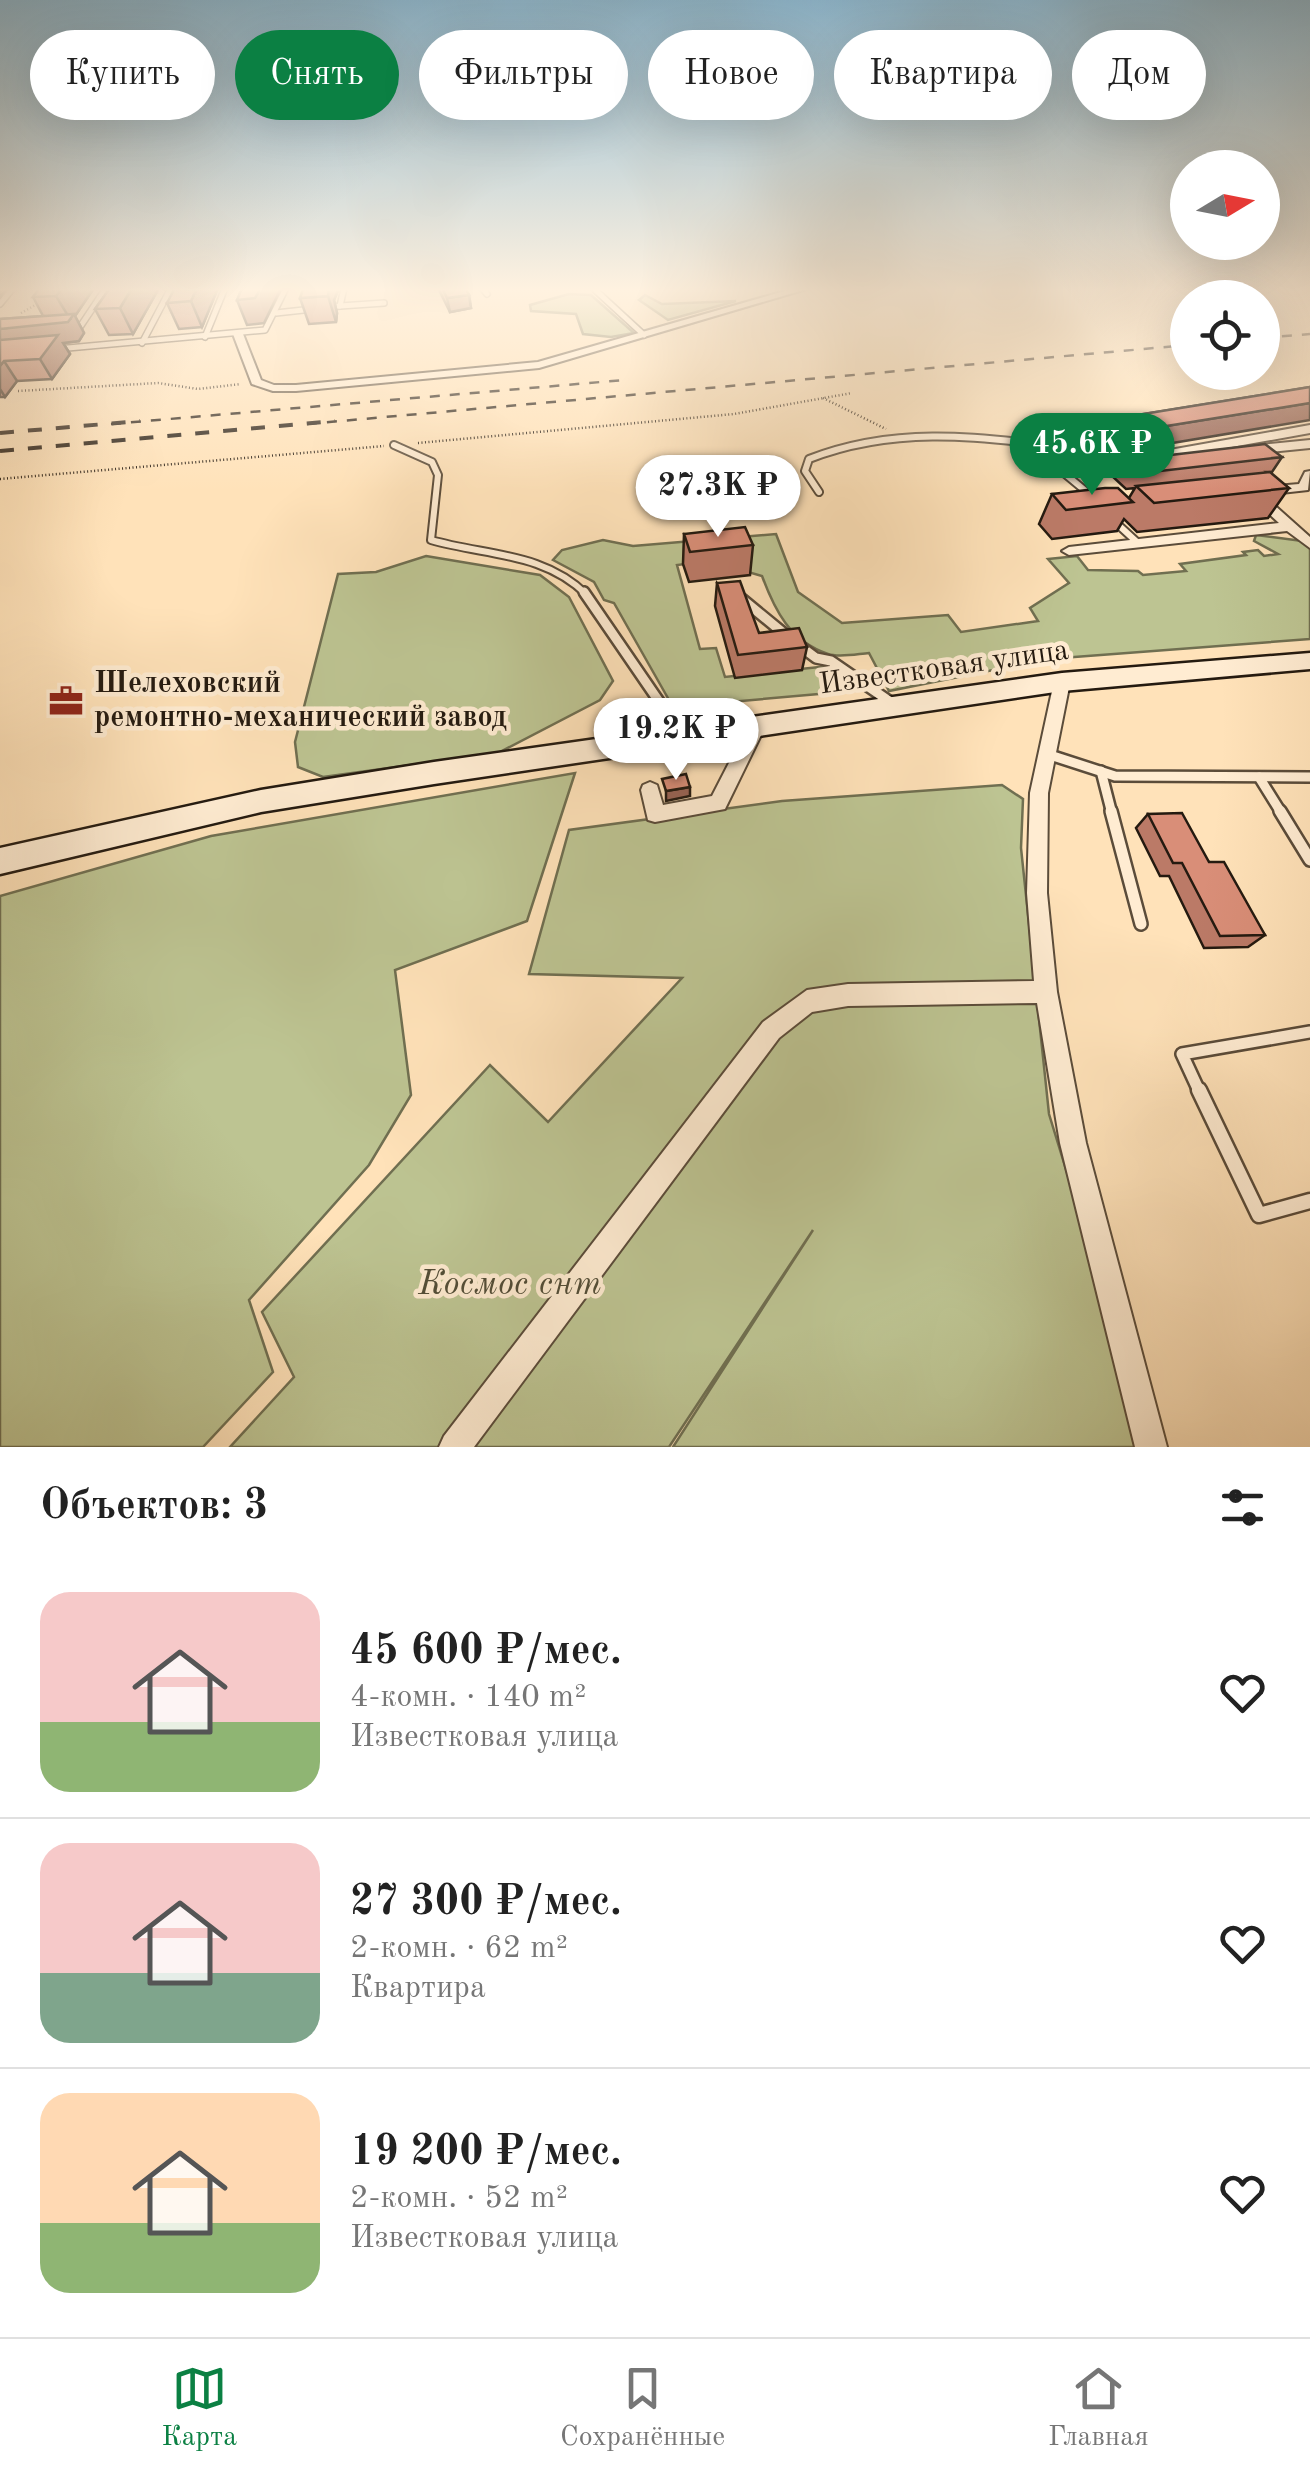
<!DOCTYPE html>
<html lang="ru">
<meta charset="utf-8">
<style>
:root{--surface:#fff;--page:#f6f6f6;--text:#222;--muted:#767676;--line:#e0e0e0;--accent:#0b8043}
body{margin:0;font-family:"Old Standard TT",serif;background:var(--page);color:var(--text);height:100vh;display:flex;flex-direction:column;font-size:38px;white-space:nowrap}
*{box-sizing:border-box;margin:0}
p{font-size:32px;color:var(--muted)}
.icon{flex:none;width:55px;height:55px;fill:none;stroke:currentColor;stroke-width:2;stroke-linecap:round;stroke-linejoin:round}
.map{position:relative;height:1447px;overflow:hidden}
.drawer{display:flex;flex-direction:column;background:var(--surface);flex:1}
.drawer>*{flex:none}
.hud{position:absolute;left:30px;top:30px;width:1250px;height:90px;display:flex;gap:20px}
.needle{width:65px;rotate:80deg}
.controls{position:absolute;left:1170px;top:150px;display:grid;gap:20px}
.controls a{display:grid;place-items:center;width:110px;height:110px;border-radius:50%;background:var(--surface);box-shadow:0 10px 40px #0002;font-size:50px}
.price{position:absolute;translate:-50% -85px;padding:0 22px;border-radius:35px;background:#fff;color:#222;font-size:32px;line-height:65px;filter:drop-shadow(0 2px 5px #0008)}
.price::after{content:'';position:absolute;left:50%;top:60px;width:30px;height:22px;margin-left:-15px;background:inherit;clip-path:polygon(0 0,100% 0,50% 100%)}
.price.on{background:var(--accent);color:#fff}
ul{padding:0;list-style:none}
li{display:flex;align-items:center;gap:30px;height:250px;padding:0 40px}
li+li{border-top:2px solid var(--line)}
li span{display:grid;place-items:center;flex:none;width:280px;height:200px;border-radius:30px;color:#555}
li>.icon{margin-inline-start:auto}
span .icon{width:120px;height:120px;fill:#fffc;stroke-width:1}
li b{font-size:42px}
h2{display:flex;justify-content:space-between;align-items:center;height:120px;padding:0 40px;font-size:42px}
.tag{padding:0 35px;border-radius:45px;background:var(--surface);box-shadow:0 10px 40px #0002;font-size:35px;line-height:90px}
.tag.on{background:var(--accent);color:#fff}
.tabs{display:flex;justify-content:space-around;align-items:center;height:140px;border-top:2px solid var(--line);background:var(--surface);font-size:28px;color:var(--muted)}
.tabs a{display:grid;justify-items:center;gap:5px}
.tabs .on{color:var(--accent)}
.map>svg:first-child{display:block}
.green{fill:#bdc492;stroke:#706f51;stroke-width:2.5}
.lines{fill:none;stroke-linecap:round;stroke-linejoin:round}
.lane-far4-casing{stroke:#5b4c3a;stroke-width:8}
.lane-far3-casing{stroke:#5b4c3a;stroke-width:10}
.lane-far2-casing{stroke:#5b4c3a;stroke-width:14}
.lane-far1-casing{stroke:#5b4c3a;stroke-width:16}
.lane-casing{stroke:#5b4c3a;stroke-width:19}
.street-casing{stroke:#5b4c3a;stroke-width:4}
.secondary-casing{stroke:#241a10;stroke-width:5}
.path{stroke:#241a10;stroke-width:2.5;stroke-dasharray:1 2.5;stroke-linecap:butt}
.lane-far4{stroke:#ffecd2;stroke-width:5}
.lane-far3{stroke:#ffecd2;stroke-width:6}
.lane-far2{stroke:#ffecd2;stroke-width:9}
.lane-far1{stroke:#ffecd2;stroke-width:11}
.lane{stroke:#ffecd2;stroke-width:14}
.street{fill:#ffecd2;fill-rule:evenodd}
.secondary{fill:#ffecd2;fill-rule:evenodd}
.rail-far1{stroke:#241a10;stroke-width:2.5;stroke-dasharray:10 10;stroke-linecap:butt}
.rail{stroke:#241a10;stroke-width:4;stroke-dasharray:14 14;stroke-linecap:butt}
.wall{fill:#bb7a67;stroke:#241a10;stroke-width:2.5}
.shaded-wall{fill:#986354;stroke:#241a10;stroke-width:2.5}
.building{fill:#d98e78;stroke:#241a10;stroke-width:2.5}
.labels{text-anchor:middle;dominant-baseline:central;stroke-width:9;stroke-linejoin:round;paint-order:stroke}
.street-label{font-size:30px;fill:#241a10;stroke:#ffecd2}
.poi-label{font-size:30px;font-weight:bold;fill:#241a10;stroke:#ffecd2;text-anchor:start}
.near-park-label{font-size:35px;font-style:italic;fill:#524d37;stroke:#ffecd2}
</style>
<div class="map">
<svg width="1310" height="1447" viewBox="0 0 1310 1447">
<rect width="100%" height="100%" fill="#ffe2b9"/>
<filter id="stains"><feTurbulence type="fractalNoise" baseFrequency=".002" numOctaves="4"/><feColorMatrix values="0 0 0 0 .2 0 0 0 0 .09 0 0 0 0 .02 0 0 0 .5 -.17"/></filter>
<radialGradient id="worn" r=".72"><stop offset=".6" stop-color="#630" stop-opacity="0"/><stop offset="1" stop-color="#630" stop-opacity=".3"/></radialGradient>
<g class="green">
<polygon points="569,294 591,295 634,333 611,337 583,334 576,314 531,311 530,305"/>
<polygon points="645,295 662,304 736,301 668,320 639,300"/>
<path d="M776 534 798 592 842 623 948 615 961 632 1038 621 1030 608 1069 583 1048 559 1077 556 1088 570 1138 571 1143 575 1186 571 1180 564 1246 555 1243 552 1258 550 1264 556 1278 554 1254 541 1256 535 1310 542V639L1048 659 889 691 869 653C857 654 839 658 828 654 790 641 775 611 762 576L748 572 742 557 677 565 700 649 716 648 725 677 829 666 864 690 673 707 614 603 604 600 594 582 553 560 562 550 603 540 633 546Z"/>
<polygon points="426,556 540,575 569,597 613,681 600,700 498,753 323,777 298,767 295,742 338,574 376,572"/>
<polygon points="575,773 527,921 395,970 411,1095 369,1165 249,1300 273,1372 203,1447 0,1447 0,896 211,836"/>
<polygon points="1002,785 1023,799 1021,848 1049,1114 1151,1447 673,1447 813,1230 669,1447 230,1447 294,1377 262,1312 490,1065 548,1122 682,978 529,974 569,830 782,801"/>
</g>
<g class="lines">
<g class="lane-far4-casing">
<g id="lane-far4">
<polyline points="482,288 487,294"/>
<polyline points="593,288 644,335"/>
<polyline points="0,304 13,288"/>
<polyline points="340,306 384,303"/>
<polyline points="276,313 340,306 344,288"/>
<polyline points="70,328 80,327 106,288"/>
<polyline points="205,337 225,288"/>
<polyline points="142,343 171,288"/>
<polyline points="57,349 265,330 286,288"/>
</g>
</g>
<g class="lane-far3-casing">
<g id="lane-far3">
<polyline points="1029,444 1094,498"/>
<path d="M394 445 432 462 438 475 431 540C487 556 544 552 587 595"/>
<path d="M819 492 805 471 809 459C891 427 973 435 1059 447"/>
<polyline points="1114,521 1138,543"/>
</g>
</g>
<g class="lane-far2-casing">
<g id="lane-far2">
<polyline points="584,592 682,735"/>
<polyline points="742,599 787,636"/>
<polyline points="800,646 816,658 831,661 892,703"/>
<polyline points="1050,755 1115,776 1310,777"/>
<polyline points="1101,771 1112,814"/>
<polyline points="1259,777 1282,814"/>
</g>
</g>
<g class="lane-far1-casing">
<g id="lane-far1">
<polyline points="1111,811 1141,924"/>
<polyline points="1280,811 1310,860"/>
<polyline points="1200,1093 1182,1054 1310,1032"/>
</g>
</g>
<g class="lane-casing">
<polyline id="lane" points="1199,1090 1259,1215 1310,1201"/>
</g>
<g class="street-casing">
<g id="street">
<polygon points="795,288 810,288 539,368 296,391 273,391 252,384 233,334 238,331 243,334 261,380 274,385 296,385 538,362"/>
<polygon points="1310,425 1310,433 1108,469 1102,465 1108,461"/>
<polygon points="1310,440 1310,448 1251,454 1245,450 1251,446"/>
<polygon points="1310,471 1308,490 1263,495 1310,537 1310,548 1287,531 1069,555 1062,551 1069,547 1279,523 1245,492 1252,488 1299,484 1305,472"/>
<polygon points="1062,676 1070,682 1048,793 1047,893 1057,992 1086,1143 1167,1447 1135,1447 1060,1143 1037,1003 848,1006 812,1012 779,1038 474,1447 439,1447 444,1436 763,1022 807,990 848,984 1034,981 1027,893 1030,793 1054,682"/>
<polygon points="756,720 762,722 765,727 725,809 655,822 648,820 641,790 643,785 650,782 657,785 663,805 712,796 750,722"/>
</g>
</g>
<g class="secondary-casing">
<polygon id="secondary" points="1310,653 1310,669 1062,691 434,784 261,812 0,874 0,848 261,790 434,762 1062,673"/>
</g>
<g class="path">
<polyline points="21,313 39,303"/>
<polyline points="18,391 158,383 198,389 241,384"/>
<polyline points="823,398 886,429"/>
<polyline points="418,443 734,414 852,393"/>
<polyline points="0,479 384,446"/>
</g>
<use href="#lane-far4" class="lane-far4"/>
<use href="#lane-far3" class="lane-far3"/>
<use href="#lane-far2" class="lane-far2"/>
<use href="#lane-far1" class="lane-far1"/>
<use href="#lane" class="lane"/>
<use href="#street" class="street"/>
<use href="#secondary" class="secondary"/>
<g class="rail-far1">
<polyline points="1262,338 1310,334"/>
<polyline points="111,424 624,380"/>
<polyline points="307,424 1188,345"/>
</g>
<g class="rail">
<polyline points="0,433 140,421"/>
<polyline points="0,451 335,421"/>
</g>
</g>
<g class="wall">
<polygon points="40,288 94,288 75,316 84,333 79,341 63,343 70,354 52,379 17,381 5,397 0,397 0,319 43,316 33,297"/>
<polygon points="110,288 159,288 133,334 109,335 95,309"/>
<polygon points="218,288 202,327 179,329 167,303"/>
<polygon points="309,288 339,288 334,300 337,313 336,322 309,324 300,298"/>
<polygon points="438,288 465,288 469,295 471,308 450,312"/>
<polygon points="1310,387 1083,458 1067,444 1075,425"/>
<polygon points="1282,457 1272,472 1267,472 1289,488 1268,518 1137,532 1124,519 1117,531 1052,539 1039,524 1052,494 1129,498 1135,488 1126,489 1112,476 1119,461"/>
<polygon points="684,534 753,545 750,575 689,582 683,564"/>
<polygon points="717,583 759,633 807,647 802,670 735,678 715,606"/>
<polygon points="1148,814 1209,862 1265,935 1248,947 1204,948 1169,876 1160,876 1136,828"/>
</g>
<g class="shaded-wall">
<polygon points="0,288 7,288 0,297"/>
<polygon points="62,288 94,288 75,316 84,333 79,341 63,343 70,354 52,379 40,359 0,349 0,329 70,319 56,296"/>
<polygon points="132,288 159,288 133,334 120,308"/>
<polygon points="197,288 218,288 202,327 191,301"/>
<polygon points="261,288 281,288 264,323 247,325 237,300"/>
<polygon points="309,288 339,288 334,300 337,313 336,322 328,296 312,297"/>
<polygon points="469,295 471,308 450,312 447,298"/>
<polygon points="4,361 17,381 5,397 0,389 0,366"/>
<polygon points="1310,403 1310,420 1083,458 1092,438"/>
<polygon points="690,787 690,796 666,801 666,791"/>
</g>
<g class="building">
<polygon points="40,288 62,288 56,296 33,297"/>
<polygon points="110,288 132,288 120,308 95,309"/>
<polygon points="175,288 197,288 191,301 167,303"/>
<polygon points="242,288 261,288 255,298 237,300"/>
<polygon points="317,288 329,288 328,296 300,298 303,289"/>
<polygon points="442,288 465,288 469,295 447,298"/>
<polygon points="74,314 68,322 0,329 0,319"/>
<polygon points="58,335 40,359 4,361 0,366 0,340"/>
<polygon points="1310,387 1310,403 1092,438 1075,425"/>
<polygon points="1265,444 1282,457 1134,474 1119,461"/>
<polygon points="1270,472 1289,488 1154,503 1136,486"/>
<polygon points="1105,488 1118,488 1133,502 1066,510 1052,494"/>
<polygon points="745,527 753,545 690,552 684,534"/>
<polygon points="740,581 759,633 799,628 807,647 738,655 717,583"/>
<polygon points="686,774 690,787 666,791 662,779"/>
<polygon points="1182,813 1209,862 1224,862 1265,935 1220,936 1182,863 1173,863 1148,814"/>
</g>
<linearGradient id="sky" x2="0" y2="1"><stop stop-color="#8bb8d2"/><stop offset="0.59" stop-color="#fff2e0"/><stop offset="1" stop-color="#fff2e0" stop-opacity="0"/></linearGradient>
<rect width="1310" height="491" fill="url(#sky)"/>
<defs>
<g id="office-bare" transform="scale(2.7)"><path d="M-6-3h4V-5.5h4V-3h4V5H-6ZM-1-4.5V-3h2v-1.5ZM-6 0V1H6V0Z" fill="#8f2418" stroke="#ffecd2" stroke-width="2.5" paint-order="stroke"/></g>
</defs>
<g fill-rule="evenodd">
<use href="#office-bare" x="66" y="701"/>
</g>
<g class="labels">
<g class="street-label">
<text transform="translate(944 668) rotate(-8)">Известковая улица</text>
</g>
<g class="poi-label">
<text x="94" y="684">Шелеховский<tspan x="94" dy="34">ремонтно-механический завод</tspan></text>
</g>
<g class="near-park-label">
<text x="510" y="1284">Космос снт</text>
</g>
</g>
<rect width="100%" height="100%" filter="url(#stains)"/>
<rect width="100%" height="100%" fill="url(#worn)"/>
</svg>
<div class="controls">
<a><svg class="needle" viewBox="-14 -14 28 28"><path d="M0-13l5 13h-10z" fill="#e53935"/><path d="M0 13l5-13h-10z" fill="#767676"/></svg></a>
<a><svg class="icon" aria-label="locate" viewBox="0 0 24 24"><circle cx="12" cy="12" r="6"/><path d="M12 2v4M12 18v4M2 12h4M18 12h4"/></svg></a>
</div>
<b class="price on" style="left:1092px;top:498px">45.6K ₽</b>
<b class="price" style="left:718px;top:540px">27.3K ₽</b>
<b class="price" style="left:676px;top:783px">19.2K ₽</b>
<div class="hud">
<a class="tag">Купить</a>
<a class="tag on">Снять</a>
<a class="tag">Фильтры</a>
<a class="tag">Новое</a>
<a class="tag">Квартира</a>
<a class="tag">Дом</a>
</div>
</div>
<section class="drawer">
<h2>Объектов: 3<svg class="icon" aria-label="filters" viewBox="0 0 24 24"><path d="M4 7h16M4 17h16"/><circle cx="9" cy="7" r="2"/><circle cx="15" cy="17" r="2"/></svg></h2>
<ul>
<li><span style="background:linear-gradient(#f6c9c9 65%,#8fb573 0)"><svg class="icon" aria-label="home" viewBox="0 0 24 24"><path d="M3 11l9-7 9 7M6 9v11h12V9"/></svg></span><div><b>45 600 ₽/мес.</b><p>4-комн. · 140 m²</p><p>Известковая улица</p></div><svg class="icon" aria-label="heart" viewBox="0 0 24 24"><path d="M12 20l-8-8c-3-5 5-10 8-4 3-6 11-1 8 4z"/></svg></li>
<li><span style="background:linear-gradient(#f6c9c9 65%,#7fa58c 0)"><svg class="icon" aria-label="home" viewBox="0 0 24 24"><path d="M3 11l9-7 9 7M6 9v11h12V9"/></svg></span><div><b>27 300 ₽/мес.</b><p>2-комн. · 62 m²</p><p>Квартира</p></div><svg class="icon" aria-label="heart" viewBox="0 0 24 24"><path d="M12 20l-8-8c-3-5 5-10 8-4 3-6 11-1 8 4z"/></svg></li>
<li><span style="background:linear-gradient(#ffd9b3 65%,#8fb573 0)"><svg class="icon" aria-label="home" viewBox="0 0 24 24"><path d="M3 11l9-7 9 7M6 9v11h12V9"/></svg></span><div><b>19 200 ₽/мес.</b><p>2-комн. · 52 m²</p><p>Известковая улица</p></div><svg class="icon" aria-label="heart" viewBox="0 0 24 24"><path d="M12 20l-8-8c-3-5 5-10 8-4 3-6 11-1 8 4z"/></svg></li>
</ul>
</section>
<nav class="tabs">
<a class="on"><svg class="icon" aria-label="map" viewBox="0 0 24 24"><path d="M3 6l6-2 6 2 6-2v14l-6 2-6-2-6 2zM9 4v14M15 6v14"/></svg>Карта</a>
<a><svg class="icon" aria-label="saved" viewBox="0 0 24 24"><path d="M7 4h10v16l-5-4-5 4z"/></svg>Сохранённые</a>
<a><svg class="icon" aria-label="home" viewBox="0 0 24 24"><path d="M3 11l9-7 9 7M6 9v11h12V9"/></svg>Главная</a>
</nav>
